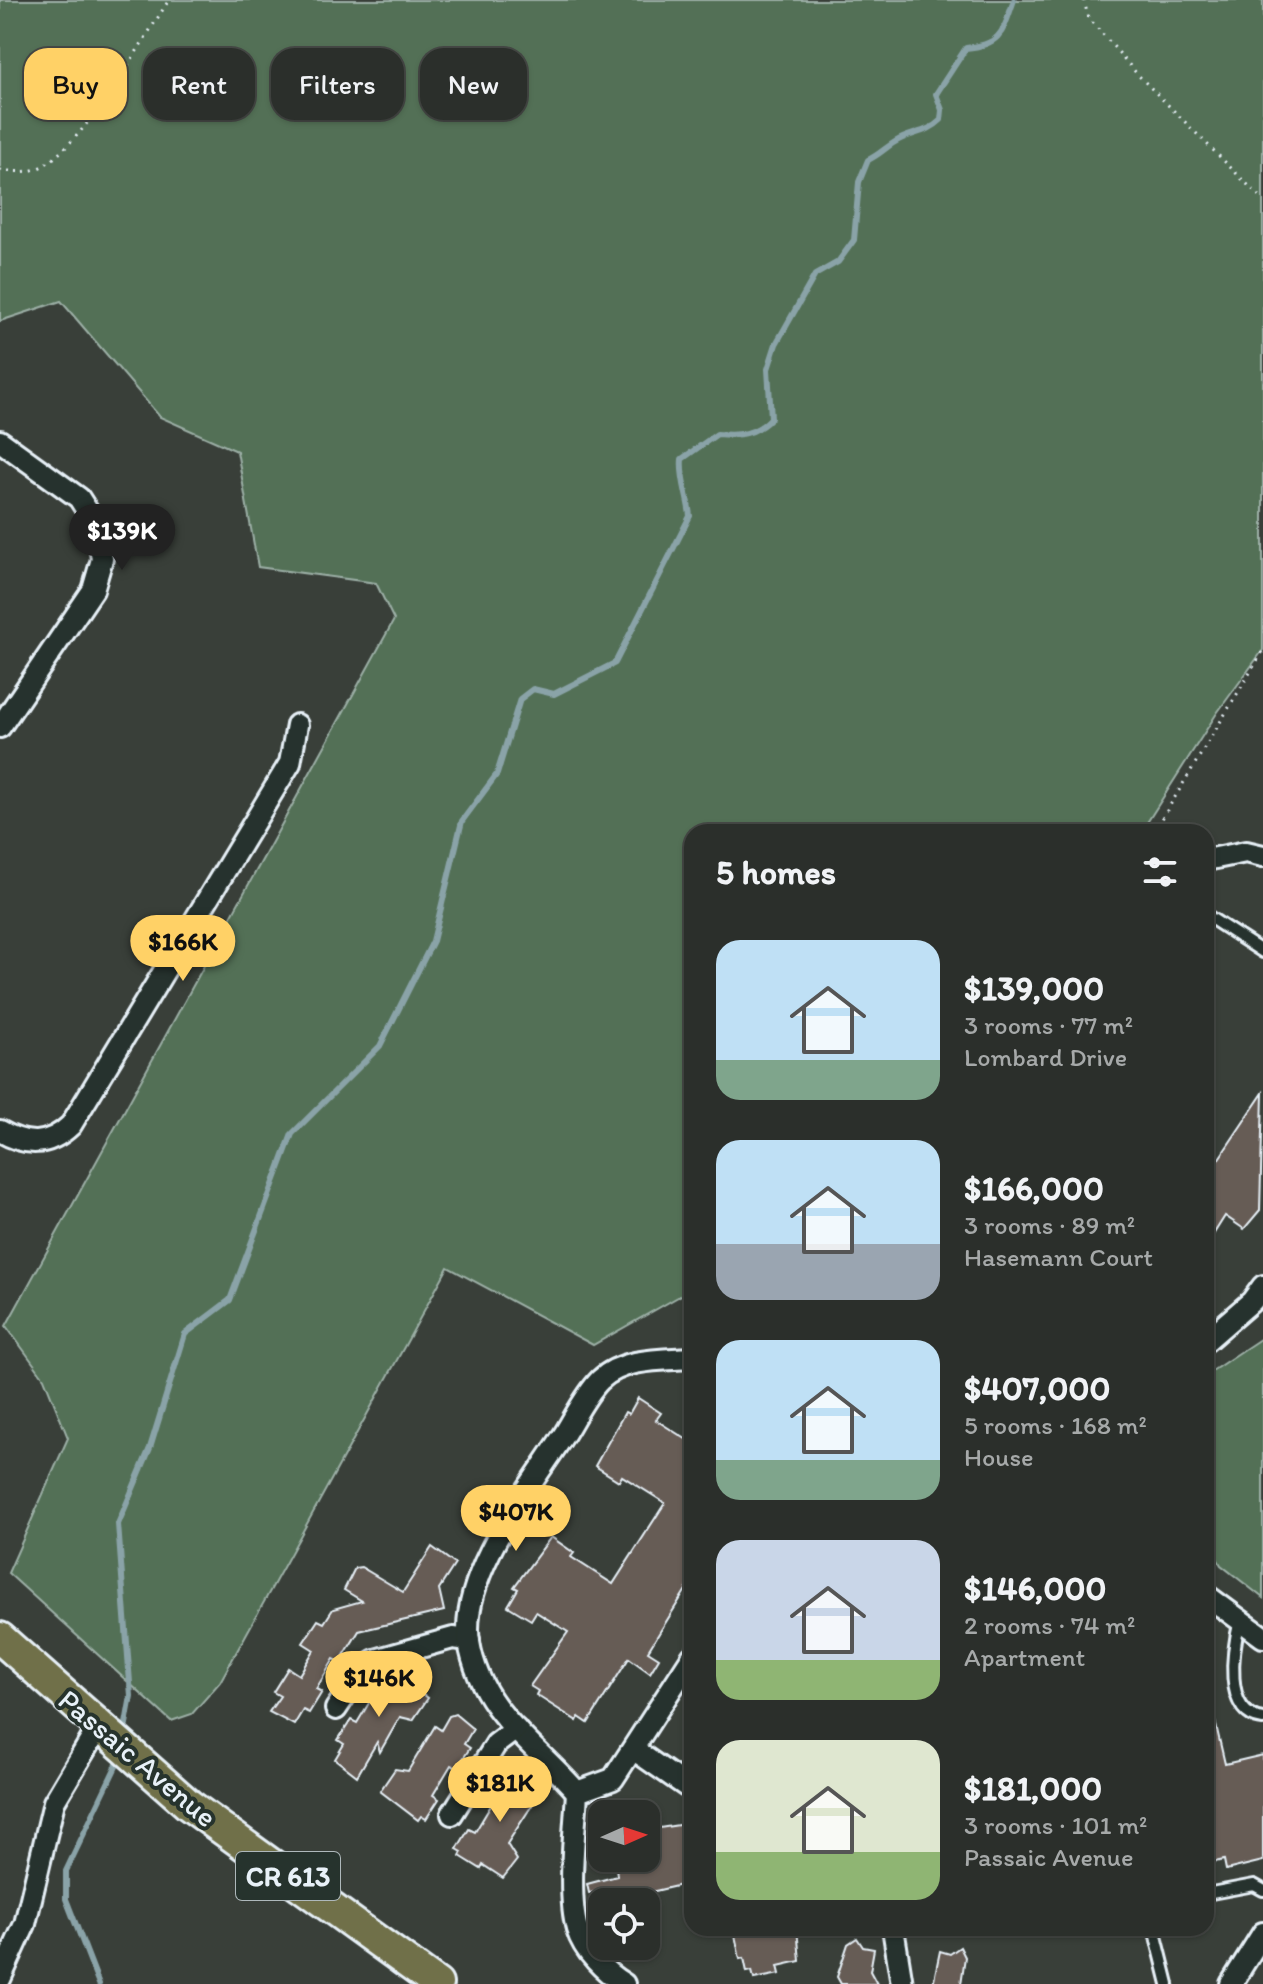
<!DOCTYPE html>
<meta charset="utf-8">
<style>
:root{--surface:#2b2f2b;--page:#373b37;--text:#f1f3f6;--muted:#a6a9a9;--line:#474a47;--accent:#ffd166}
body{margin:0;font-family:Itim,sans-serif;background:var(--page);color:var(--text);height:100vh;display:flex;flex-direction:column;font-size:30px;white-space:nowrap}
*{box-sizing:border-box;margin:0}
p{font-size:26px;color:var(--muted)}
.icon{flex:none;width:44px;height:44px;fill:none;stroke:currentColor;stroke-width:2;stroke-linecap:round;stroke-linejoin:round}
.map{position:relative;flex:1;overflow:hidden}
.details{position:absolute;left:684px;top:824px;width:530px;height:1112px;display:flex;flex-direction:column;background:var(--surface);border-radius:24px;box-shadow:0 2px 6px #0004,0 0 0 2px var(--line)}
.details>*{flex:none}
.top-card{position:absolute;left:24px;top:48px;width:540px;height:72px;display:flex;gap:16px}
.needle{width:52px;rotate:87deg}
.fabs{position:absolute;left:588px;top:1800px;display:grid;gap:16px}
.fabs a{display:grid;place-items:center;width:72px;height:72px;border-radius:16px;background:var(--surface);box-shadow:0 2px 6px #0004,0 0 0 2px var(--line);font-size:40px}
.price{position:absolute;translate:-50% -68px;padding:0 18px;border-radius:28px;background:var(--accent);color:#111;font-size:26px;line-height:52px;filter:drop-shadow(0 2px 4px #0008)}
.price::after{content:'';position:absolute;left:50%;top:48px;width:24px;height:18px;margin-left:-12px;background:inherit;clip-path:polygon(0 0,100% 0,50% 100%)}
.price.on{background:#222;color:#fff}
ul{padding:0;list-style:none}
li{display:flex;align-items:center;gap:24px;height:200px;padding:0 32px}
li span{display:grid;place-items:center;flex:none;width:224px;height:160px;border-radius:24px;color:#555}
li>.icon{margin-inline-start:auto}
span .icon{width:96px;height:96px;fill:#fffc;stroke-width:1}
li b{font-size:34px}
h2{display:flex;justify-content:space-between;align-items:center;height:96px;padding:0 32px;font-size:34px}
.tag{padding:0 28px;border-radius:24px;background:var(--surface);box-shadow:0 2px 6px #0004,0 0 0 2px var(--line);font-size:28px;line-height:72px}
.tag.on{background:var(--accent);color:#111}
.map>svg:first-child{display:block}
.green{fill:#526f56;stroke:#9db0a7;stroke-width:2}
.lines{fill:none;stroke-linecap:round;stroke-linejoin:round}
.stream{stroke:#8aa3a8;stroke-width:6}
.building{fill:#665b55;stroke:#e8f1f8;stroke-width:2}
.lane-casing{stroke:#e8f1f8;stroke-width:16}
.street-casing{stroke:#e8f1f8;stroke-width:26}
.primary-casing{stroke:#e8f1f8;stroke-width:36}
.path{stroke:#e8f1f8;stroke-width:3;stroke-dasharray:2 6;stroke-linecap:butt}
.lane{stroke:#26332d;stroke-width:10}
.street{stroke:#26332d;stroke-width:20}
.primary{stroke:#70704a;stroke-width:30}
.labels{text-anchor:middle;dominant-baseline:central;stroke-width:8;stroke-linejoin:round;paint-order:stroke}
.shield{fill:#26332d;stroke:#aeb8bb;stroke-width:2}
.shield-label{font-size:28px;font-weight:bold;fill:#e8f1f8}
.street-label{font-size:30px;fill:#e8f1f8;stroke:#26332d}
</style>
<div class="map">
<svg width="1263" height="1984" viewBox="0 0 1263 1984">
<rect width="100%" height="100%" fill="#393f39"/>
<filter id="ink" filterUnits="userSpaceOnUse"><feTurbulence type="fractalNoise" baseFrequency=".0125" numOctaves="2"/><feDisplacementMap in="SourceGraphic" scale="16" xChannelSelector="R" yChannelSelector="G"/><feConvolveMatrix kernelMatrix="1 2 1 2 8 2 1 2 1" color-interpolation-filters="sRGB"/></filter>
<g filter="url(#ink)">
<g class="green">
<polygon points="0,0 1263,0 1263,650 1217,713 1141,832 692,832 692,1289 593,1345 448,1267 220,1682 192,1714 171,1721 8,1573 68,1438 44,1378 6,1326 394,620 376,583 258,567 237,451 160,417 61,301 0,321"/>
<polygon points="1263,1337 1263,1598 1221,1565 1206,1539 1206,1375"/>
</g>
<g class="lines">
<g class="stream">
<path d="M124 1735 131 1696 118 1524 150 1448 185 1334 230 1300 292 1134 380 1046 433 941 462 821 497 774 520 699 533 689 554 694 615 663 690 516C688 496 680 478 682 459L717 434C739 436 755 435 771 418L768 369 776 344 815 275 838 262 854 240 859 182 868 160C879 155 885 148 895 142 910 132 927 134 941 120L942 110 936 94 966 48C1002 45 1003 31 1014 0"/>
<polyline points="99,1984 66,1899 66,1871 120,1758"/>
</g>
</g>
<g class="building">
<polygon points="1263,1093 1260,1210 1244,1229 1225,1216 1206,1246 1206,1157 1216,1163"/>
<polygon points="638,1398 661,1413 656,1420 692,1443 692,1580 648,1651 659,1658 650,1673 629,1658 588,1723 579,1717 577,1721 536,1695 538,1691 530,1686 568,1632 536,1612 531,1620 508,1606 518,1589 514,1587 551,1537 574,1553 571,1557 613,1584 665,1503 622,1476 619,1481 595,1466 625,1412 629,1414"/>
<polygon points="432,1547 455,1564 439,1589 444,1611 359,1631 340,1662 334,1659 316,1689 322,1692 309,1713 303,1710 294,1725 269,1712 280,1696 273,1692 288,1668 299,1675 314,1650 303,1643 318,1620 324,1623 333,1609 362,1601 344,1590 355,1568 361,1567 403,1592"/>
<polygon points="391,1669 428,1698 413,1720 400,1717 380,1752 377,1742 357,1776 335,1759 344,1744 338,1740 351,1720 357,1723 375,1693 370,1689 380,1672 387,1673"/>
<polygon points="1212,1708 1225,1764 1263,1755 1263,1861 1226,1870 1224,1860 1206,1864 1206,1709"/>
<polygon points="455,1714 473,1729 464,1744 470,1748 457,1768 451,1765 433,1795 439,1799 426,1819 421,1816 418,1820 380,1791 395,1769 408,1771 435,1726 441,1730 449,1716"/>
<polygon points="515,1767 540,1778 529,1795 536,1799 507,1844 517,1860 503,1878 483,1865 481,1869 460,1856 462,1852 457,1849 469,1829 475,1832 493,1802 488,1799 500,1778 506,1782"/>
<polygon points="692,1823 692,1878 684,1880 685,1884 638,1895 637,1891 623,1894 622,1889 589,1893 587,1884 617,1876 615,1858 646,1858 646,1830"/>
<polygon points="737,1928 797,1928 800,1961 778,1966 780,1974 754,1979 752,1971 747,1972 744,1958 740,1959 735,1935 738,1934"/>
<polygon points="857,1938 863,1947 874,1949 870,1971 877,1984 841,1984 837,1977 848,1944"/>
<polygon points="960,1947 965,1957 961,1984 933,1984 940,1951 950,1954"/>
</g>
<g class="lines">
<g class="lane-casing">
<g id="lane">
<polyline points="1206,915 1263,952"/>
<path d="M1240 1620C1233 1648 1222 1714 1263 1719"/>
<polyline points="1206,1894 1254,1885 1263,1890"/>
<polyline points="1154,1928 1168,1984"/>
</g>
</g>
<g class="street-casing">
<g id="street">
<polyline points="0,441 79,498 97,526 102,559 93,590 0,727"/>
<polyline points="1206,860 1246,852 1263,856"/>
<path d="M0 1131C26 1146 48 1147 71 1125L290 763 297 725"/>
<polyline points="1206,1341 1252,1301 1263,1286"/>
<polyline points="1206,1595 1263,1637"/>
<polyline points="336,1709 364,1667 375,1660 453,1638 469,1640"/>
<polyline points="633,1749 686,1786 692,1776"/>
<path d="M577 1792C534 1743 480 1711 469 1642 459 1576 528 1490 563 1436 574 1419 585 1395 600 1380 623 1358 662 1360 692 1358"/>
<polyline points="452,1814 496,1744 516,1729"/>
<polyline points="893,1928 902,1984"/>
<polyline points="0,1979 25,1924 54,1802 98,1728"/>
<path d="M624 1984C605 1972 584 1952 577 1929 567 1894 575 1829 577 1792L613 1779 692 1657"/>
<polyline points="1231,1984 1263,1933"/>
</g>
</g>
<g class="primary-casing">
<polyline id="primary" points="0,1638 189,1805 437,1984"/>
</g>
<g class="path">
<polyline points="1084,0 1088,17 1138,75 1263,200"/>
<path d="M0 170C17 172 32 174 47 163 91 133 139 46 169 0"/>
<polyline points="1154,832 1263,651"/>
</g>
<use href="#lane" class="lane"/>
<use href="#street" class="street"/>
<use href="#primary" class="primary"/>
</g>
</g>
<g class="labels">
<rect class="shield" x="236" y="1852" width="104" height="48" rx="6"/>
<g class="shield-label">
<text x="288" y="1876">CR 613</text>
</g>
<g class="street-label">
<text transform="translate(138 1758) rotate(40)">Passaic Avenue</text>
</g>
</g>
</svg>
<div class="fabs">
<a><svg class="needle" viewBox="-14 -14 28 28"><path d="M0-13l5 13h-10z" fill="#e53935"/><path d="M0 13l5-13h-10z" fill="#a6a9a9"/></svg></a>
<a><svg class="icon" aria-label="locate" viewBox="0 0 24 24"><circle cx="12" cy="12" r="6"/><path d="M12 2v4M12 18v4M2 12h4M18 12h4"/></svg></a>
</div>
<b class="price on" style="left:122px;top:572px">$139K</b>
<b class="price" style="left:183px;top:983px">$166K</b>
<b class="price" style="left:516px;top:1553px">$407K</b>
<b class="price" style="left:379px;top:1719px">$146K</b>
<b class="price" style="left:500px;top:1824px">$181K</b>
<div class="top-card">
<a class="tag on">Buy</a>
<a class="tag">Rent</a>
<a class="tag">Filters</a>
<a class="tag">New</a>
</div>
<section class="details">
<h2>5 homes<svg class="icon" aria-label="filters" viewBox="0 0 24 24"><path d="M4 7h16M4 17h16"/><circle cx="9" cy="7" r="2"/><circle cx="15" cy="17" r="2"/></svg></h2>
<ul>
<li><span style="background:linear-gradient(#bfe0f5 75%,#7fa58c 0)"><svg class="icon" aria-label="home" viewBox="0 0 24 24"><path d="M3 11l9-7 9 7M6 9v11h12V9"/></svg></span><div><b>$139,000</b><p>3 rooms · 77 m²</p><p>Lombard Drive</p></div></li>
<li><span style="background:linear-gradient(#bfe0f5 65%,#9aa5b1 0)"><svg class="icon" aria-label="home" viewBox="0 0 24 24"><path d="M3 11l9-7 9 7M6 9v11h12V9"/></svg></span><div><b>$166,000</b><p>3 rooms · 89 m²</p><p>Hasemann Court</p></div></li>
<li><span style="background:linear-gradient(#bfe0f5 75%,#7fa58c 0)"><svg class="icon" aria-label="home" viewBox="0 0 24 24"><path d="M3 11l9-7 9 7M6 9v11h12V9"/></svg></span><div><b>$407,000</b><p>5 rooms · 168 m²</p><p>House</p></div></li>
<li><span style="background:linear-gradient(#c9d6e8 75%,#8fb573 0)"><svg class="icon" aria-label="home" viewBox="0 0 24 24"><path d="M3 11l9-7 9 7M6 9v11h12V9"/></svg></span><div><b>$146,000</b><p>2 rooms · 74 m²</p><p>Apartment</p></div></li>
<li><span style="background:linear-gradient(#dfe7d0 70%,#8fb573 0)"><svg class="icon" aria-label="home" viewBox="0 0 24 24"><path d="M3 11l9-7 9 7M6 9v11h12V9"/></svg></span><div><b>$181,000</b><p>3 rooms · 101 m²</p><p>Passaic Avenue</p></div></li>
</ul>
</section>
</div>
